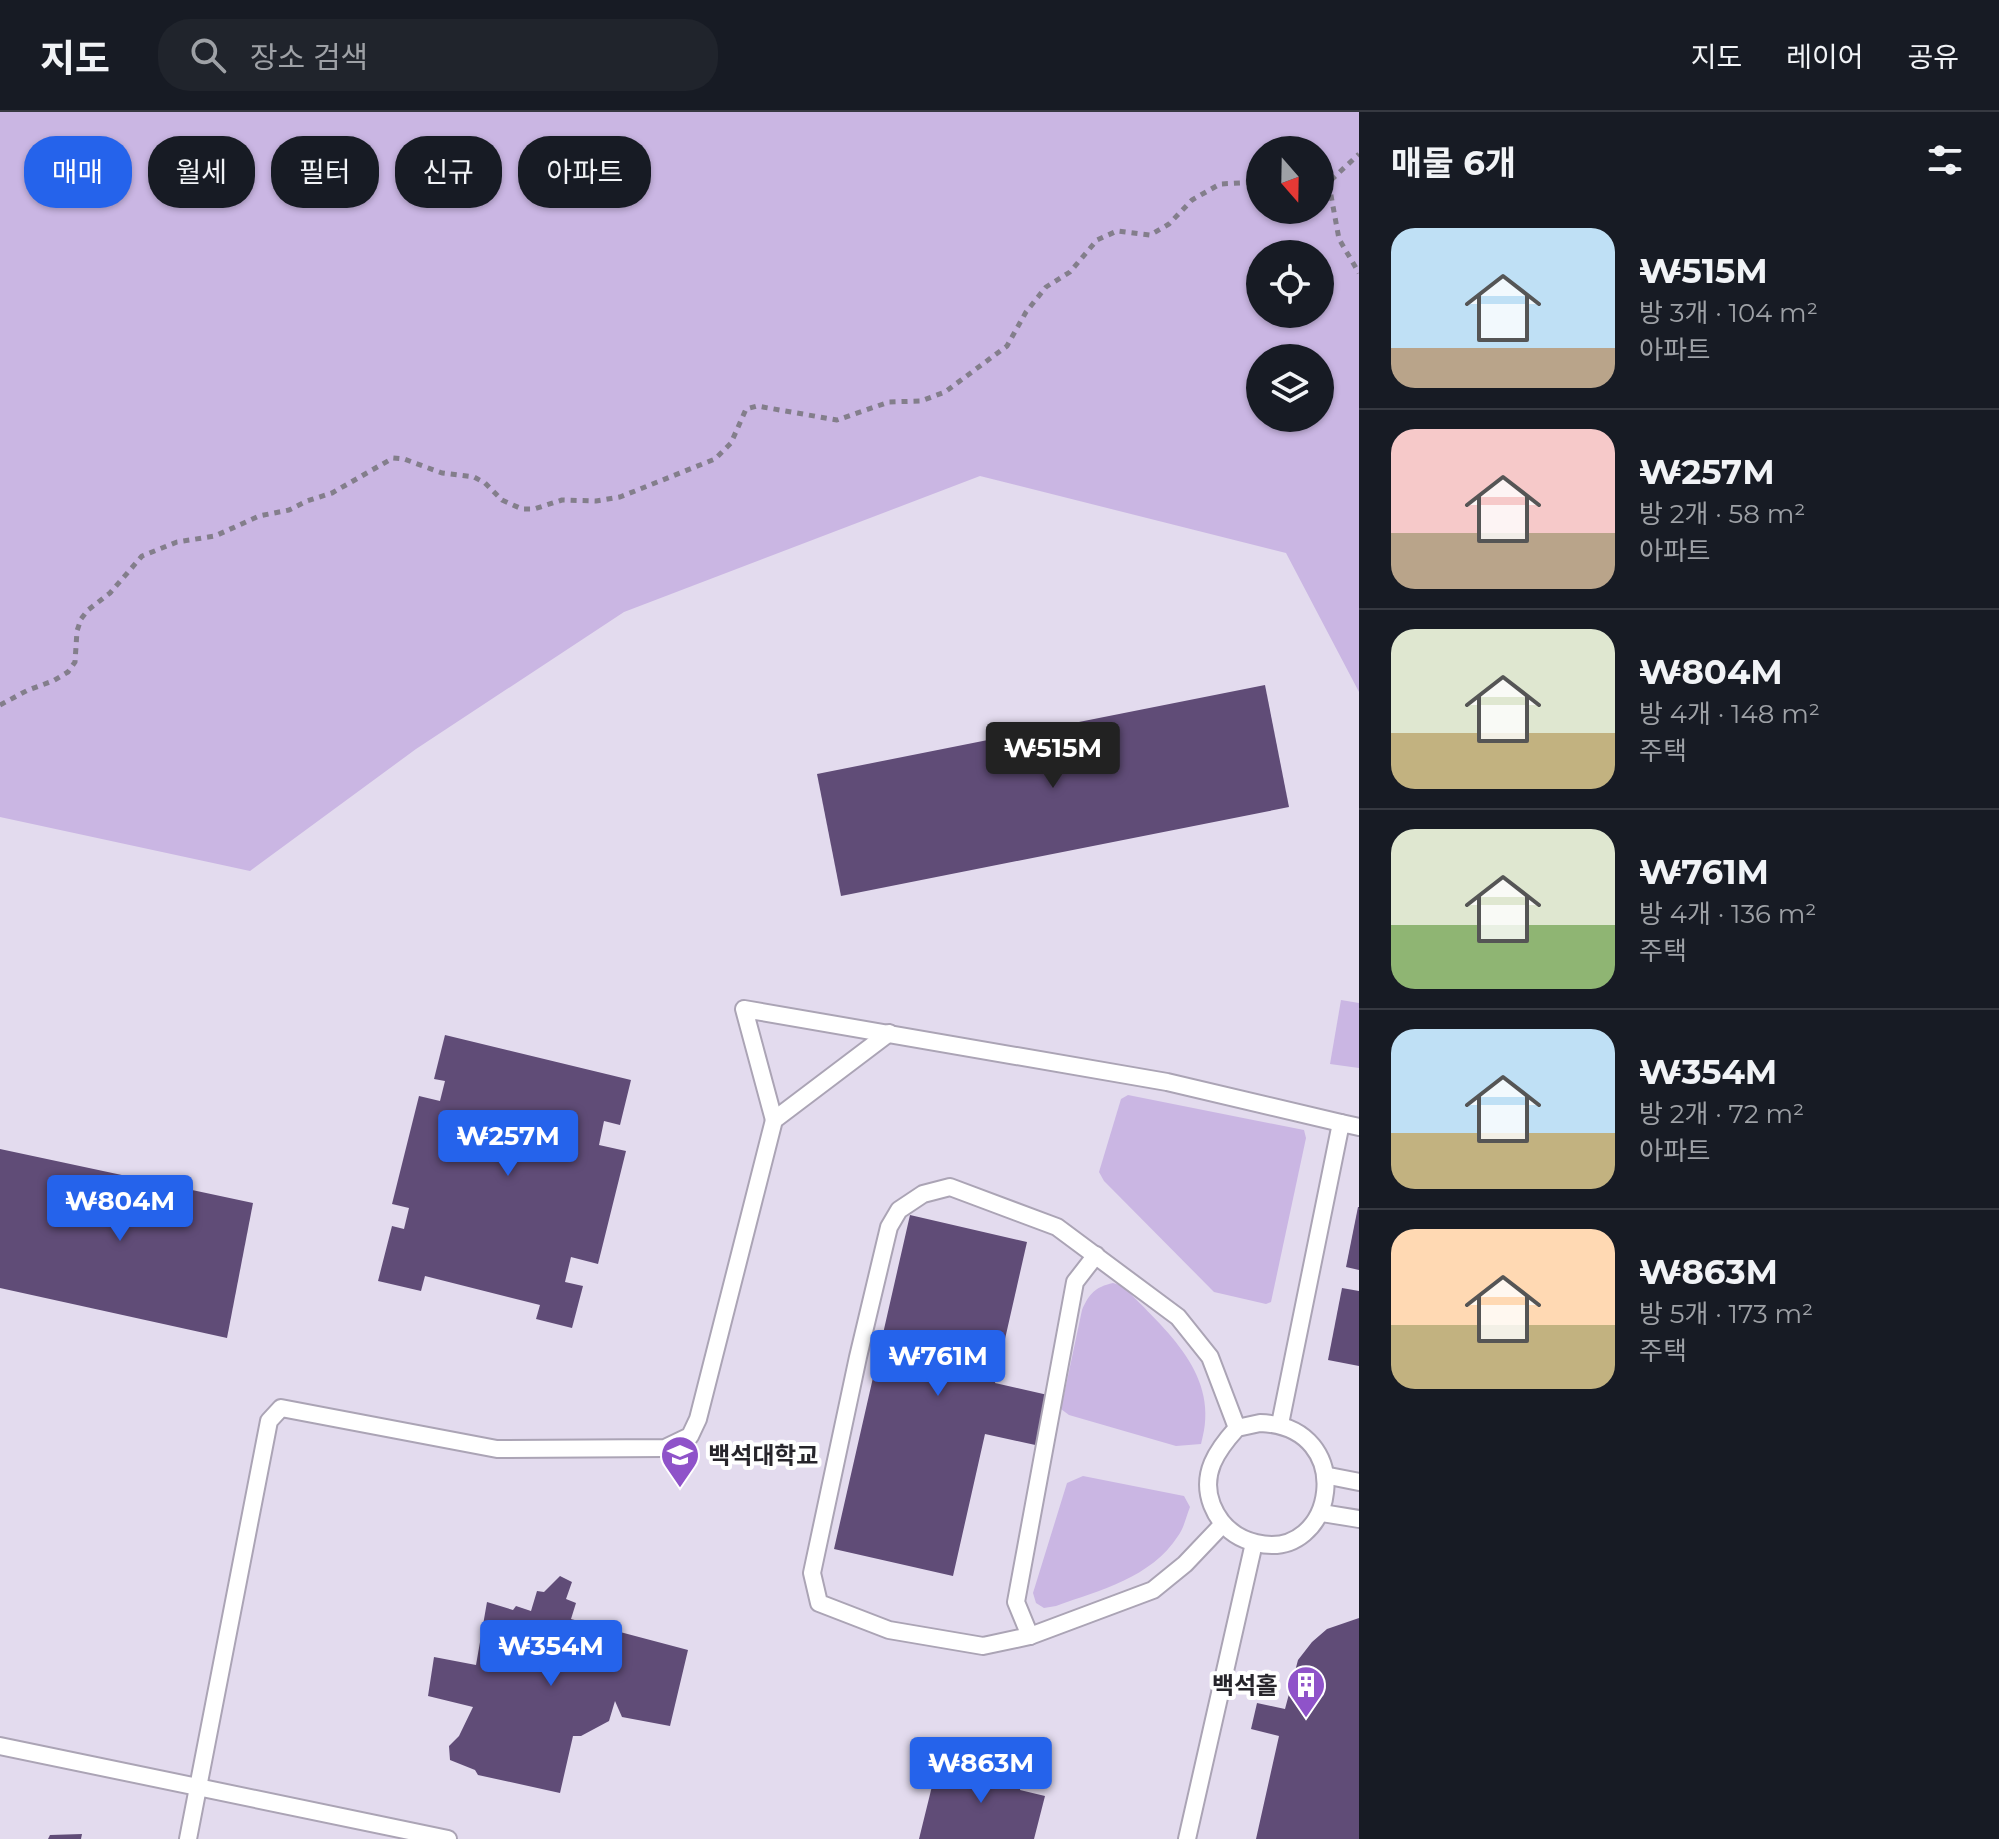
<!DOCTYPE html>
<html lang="ko">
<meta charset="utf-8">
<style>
:root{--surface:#171b24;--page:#20242c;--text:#f1f3f6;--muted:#9ea1a6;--line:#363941;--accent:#2563eb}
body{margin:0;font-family:Montserrat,"Noto Sans KR",sans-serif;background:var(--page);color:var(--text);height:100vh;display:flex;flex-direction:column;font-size:30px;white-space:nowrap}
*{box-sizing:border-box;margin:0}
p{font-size:26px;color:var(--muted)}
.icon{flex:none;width:44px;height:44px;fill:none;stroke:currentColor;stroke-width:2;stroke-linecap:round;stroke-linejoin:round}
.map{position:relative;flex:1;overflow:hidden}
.side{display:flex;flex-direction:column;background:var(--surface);width:640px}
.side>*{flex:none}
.banner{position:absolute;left:24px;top:24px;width:760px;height:72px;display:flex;gap:16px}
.needle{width:52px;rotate:160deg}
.buttons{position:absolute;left:1246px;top:24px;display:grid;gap:16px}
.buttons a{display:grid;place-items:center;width:88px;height:88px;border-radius:50%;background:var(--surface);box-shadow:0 2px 6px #0004;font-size:40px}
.price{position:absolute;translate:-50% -68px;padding:0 18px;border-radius:8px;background:var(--accent);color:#fff;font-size:26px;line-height:52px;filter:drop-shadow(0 2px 4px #0008)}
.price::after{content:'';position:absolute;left:50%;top:48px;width:24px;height:18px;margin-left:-12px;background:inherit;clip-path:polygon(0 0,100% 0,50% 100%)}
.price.current{background:#222;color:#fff}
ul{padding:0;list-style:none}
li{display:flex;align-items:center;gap:24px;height:200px;padding:0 32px}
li+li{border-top:2px solid var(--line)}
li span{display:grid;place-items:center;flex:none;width:224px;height:160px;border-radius:24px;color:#555}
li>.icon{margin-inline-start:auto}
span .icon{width:96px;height:96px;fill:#fffc;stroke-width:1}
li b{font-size:34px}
h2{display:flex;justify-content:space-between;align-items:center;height:96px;padding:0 32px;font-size:34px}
.tag{padding:0 28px;border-radius:32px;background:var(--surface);box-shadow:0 2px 6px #0004;font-size:28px;line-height:72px}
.tag.current{background:var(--accent);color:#fff}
header{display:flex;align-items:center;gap:48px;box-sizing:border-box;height:112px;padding:0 40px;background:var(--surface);border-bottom:2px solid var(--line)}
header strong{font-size:38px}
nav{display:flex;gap:44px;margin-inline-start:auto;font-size:28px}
.search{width:560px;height:72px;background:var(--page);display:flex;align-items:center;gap:20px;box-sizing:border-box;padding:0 28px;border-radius:32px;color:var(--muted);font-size:30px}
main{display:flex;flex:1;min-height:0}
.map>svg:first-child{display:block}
.green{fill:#cab6e3;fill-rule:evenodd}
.building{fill:#604c77}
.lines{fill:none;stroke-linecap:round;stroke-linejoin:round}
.service-casing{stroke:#aba4b5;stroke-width:20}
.path{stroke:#837e8b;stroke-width:5;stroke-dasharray:6 6;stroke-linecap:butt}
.service{stroke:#fff;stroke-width:16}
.labels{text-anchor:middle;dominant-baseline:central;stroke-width:8;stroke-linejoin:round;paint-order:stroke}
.poi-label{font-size:24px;font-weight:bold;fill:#27252b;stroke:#fff;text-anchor:start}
</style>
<header>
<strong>지도</strong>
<div class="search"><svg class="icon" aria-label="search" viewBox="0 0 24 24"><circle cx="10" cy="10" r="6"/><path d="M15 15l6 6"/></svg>장소 검색</div>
<nav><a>지도</a><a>레이어</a><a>공유</a></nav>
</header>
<main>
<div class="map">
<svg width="1359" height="1727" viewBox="0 0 1359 1727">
<rect width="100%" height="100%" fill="#e3dbee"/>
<g class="green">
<path d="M0 0H1359V580L1286 441 980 364 624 500 416 637 250 759 0 705ZM1320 38V98H1260V38ZM1320 142V202H1260V142ZM1320 246V306H1260V246Z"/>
<polygon points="1341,888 1359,891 1359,956 1330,952"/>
<polygon points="1128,983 1304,1018 1306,1026 1271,1190 1266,1192 1214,1180 1104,1069 1099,1060 1121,987"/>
<path d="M1113 1171 1123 1174C1166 1219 1222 1263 1201 1332L1176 1334 1069 1303 1061 1297 1082 1198C1089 1182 1095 1175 1113 1171Z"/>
<path d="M1083 1364 1184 1384 1190 1395C1186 1405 1184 1416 1178 1424 1151 1466 1100 1478 1056 1494L1044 1496 1036 1491 1033 1481 1067 1371Z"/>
</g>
<g class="building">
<polygon points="1265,573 1289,695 841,784 817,662"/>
<polygon points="445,923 631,968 620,1013 604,1009 599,1033 626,1039 598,1152 571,1145 565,1170 583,1174 572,1216 536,1207 540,1193 425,1164 421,1179 378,1169 392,1114 404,1117 409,1096 392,1092 419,984 440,989 445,969 434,967"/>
<polygon points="0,1037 253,1091 227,1226 0,1176"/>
<polygon points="1358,1095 1359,1095 1359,1158 1346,1155"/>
<polygon points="910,1103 1027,1130 995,1271 1061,1286 1049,1336 985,1322 953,1464 834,1437"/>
<polygon points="1342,1176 1359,1179 1359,1254 1328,1248"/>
<polygon points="560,1464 572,1470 566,1487 576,1491 571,1507 688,1538 670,1614 622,1605 615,1589 609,1609 581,1624 573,1624 560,1681 478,1663 475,1658 450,1648 449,1634 459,1624 473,1595 428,1584 434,1545 476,1553 487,1490 513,1498 516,1494 531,1499 537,1479 544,1480"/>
<polygon points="1359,1506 1359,1727 1256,1727 1279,1624 1251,1617 1257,1591 1285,1597 1298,1548 1312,1530 1327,1517"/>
<polygon points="962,1646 1024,1660 1020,1678 1045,1684 1034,1727 919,1727 935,1662 957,1668"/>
<polygon points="82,1722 81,1727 48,1727 50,1723"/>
</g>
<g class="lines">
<g class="service-casing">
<g id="service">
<polyline points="774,1008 744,897 1167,970 1341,1011"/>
<path d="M1260 1311C1359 1314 1336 1451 1256 1431 1235 1426 1220 1413 1212 1393 1200 1362 1217 1338 1237 1316Z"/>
<polyline points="1280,1312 1341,1011 1359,1015"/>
<polyline points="1329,1364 1359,1370"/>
<polyline points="1322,1401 1359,1407"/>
<polyline points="1223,1412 1185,1452 1153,1478 1030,1524 983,1534 889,1518 819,1491 812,1461 858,1245 889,1115 899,1098 923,1082 950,1075 1057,1115 1178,1205 1210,1245 1237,1316"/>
<polyline points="1030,1524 1016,1490 1075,1170 1096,1143"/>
<polyline points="0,1634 448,1727"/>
<polyline points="188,1727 269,1309 281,1296 497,1337 665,1336 690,1324 698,1307 774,1008 889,921"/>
<polyline points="1187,1727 1254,1431"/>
</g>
</g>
<g class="path">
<polyline points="1326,72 1330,78 1339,127 1359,161"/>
<polyline points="1320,73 1330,69 1359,42"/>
<polyline points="0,593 28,578 53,569 68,560 75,550 77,519 81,507 88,498 110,481 142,444 177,430 215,424 259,404 289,398 307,389 332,381 393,346 404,347 442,361 474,365 485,371 502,388 522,397 534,397 562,388 596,389 620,385 715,347 731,331 746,297 757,294 837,308 889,290 921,289 945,280 1007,234 1026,200 1046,175 1070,160 1097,128 1117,119 1150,123 1169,112 1192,88 1220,72 1260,70"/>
</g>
<use href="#service" class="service"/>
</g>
<defs>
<g id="university-pin" transform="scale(2)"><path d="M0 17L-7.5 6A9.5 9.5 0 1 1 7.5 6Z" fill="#8f53c9" stroke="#fff"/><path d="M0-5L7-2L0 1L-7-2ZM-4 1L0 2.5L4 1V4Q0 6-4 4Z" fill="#fff"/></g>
<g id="building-pin" transform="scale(2)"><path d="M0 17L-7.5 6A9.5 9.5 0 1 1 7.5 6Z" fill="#8f53c9" stroke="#fff"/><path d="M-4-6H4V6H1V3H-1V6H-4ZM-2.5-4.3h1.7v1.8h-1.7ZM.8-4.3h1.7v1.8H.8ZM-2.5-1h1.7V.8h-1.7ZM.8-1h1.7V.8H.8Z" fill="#fff"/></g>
</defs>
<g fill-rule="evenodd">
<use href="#university-pin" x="680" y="1343"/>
<use href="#building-pin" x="1306" y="1573"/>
</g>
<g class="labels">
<g class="poi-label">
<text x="708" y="1343">백석대학교</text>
<text x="1278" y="1573" text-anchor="end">백석홀</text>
</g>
</g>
</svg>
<div class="buttons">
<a><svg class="needle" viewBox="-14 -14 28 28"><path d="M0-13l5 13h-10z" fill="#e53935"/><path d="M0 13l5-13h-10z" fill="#9ea1a6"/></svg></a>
<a><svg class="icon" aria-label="locate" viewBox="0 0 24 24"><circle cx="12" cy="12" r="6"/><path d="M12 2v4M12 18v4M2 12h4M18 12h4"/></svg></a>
<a><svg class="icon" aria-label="layers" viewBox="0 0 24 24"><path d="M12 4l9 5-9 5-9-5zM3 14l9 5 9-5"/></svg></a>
</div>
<b class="price current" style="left:1053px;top:678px">₩515M</b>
<b class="price" style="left:508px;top:1066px">₩257M</b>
<b class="price" style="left:120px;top:1131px">₩804M</b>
<b class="price" style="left:938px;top:1286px">₩761M</b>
<b class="price" style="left:551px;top:1576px">₩354M</b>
<b class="price" style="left:981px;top:1693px">₩863M</b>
<div class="banner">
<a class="tag current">매매</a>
<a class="tag">월세</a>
<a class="tag">필터</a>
<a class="tag">신규</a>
<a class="tag">아파트</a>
</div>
</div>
<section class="side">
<h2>매물 6개<svg class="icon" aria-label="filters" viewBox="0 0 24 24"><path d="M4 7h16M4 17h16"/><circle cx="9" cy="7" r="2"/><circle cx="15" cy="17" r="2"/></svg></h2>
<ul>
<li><span style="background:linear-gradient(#bfe0f5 75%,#b9a48a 0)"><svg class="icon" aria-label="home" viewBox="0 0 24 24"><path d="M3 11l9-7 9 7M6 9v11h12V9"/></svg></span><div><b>₩515M</b><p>방 3개 · 104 m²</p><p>아파트</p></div></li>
<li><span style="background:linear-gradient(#f6c9c9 65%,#b9a48a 0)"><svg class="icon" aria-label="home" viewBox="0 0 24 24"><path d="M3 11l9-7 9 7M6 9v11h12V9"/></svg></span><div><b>₩257M</b><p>방 2개 · 58 m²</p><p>아파트</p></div></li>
<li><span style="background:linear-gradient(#dfe7d0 65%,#c2b280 0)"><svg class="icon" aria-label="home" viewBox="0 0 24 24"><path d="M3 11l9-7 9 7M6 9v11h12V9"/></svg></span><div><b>₩804M</b><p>방 4개 · 148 m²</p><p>주택</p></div></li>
<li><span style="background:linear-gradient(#dfe7d0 60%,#8fb573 0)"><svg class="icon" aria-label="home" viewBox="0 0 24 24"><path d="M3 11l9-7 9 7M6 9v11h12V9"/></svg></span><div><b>₩761M</b><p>방 4개 · 136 m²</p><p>주택</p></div></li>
<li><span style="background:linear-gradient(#bfe0f5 65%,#c2b280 0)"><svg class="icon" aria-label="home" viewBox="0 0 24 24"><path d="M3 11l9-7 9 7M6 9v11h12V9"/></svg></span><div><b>₩354M</b><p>방 2개 · 72 m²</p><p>아파트</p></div></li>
<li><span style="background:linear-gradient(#ffd9b3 60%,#c2b280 0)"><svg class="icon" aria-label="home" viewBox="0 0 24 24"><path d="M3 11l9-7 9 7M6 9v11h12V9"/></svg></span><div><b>₩863M</b><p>방 5개 · 173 m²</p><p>주택</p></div></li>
</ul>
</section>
</main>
